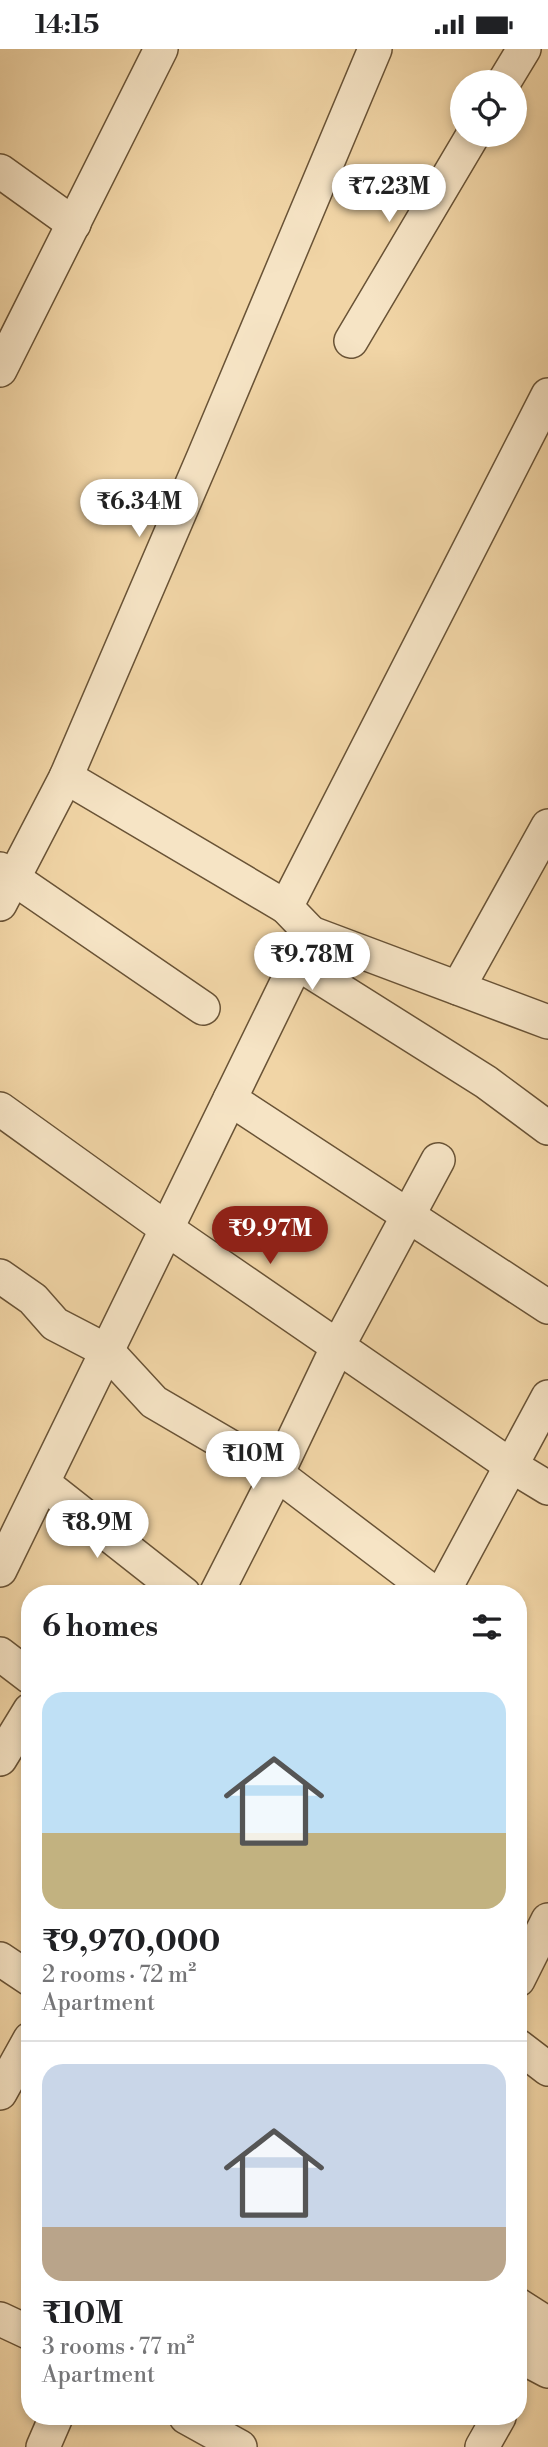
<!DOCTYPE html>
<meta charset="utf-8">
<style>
:root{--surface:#fff;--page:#f2f2f2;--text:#202124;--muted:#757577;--line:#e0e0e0;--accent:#8f2418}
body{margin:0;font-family:"Libre Bodoni",serif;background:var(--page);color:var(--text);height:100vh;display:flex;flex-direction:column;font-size:26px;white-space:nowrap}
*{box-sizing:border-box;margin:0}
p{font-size:23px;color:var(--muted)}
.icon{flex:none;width:38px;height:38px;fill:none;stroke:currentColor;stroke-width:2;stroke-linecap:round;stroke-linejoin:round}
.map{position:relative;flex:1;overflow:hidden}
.details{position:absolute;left:21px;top:1536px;width:506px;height:840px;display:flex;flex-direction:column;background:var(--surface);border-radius:28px;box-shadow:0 4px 10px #0003}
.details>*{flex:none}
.tools{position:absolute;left:450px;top:21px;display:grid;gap:14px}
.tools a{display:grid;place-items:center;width:77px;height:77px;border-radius:50%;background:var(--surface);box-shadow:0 4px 10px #0003;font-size:35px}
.price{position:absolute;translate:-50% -60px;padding:0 16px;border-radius:24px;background:#fff;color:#222;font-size:23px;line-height:46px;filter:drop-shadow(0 2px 4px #0008)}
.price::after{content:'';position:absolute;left:50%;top:42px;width:21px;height:16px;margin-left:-10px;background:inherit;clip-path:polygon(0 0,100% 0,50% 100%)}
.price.selected{background:var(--accent);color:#fff}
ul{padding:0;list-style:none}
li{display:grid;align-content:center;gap:14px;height:371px;padding:0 21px}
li+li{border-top:2px solid var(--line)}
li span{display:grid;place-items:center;height:217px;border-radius:21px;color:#555}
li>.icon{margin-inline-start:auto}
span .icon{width:126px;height:126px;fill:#fffc;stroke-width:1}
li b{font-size:30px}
h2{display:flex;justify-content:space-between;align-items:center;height:84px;padding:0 21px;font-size:30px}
.status{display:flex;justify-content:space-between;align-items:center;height:49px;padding:0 35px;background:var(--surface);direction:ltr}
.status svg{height:19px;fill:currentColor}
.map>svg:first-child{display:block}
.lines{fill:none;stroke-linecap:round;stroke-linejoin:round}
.street-casing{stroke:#695336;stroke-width:36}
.street{stroke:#f6e4c5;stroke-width:33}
</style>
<div class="status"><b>14:15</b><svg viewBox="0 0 49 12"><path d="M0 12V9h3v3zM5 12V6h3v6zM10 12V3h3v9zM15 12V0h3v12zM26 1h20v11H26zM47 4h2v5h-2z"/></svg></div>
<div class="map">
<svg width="548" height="2398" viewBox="0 0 548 2398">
<rect width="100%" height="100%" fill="#f1d5a6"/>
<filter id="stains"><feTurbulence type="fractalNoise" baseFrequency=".00286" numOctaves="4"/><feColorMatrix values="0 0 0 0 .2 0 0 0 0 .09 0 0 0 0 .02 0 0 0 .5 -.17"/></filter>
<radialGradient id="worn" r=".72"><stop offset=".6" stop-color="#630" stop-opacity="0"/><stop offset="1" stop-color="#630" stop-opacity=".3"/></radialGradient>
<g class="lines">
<g class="street-casing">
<g id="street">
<polyline points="504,33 524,0"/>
<polyline points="0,122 74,175"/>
<polyline points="351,292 473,86"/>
<polyline points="0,321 161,0"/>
<polyline points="0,820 203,959"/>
<polyline points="0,855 66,728"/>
<polyline points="286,858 66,728 204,407 375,0"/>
<polyline points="311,884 548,973"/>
<polyline points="297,914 486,1033 548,1079"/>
<polyline points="458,939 548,777"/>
<polyline points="230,1050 548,1258"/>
<polyline points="0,1060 167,1180 510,1416 548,1439"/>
<polyline points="0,1227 33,1250 55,1275 107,1302 154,1353 277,1425 435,1545"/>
<polyline points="43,1434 184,1545"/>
<polyline points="0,1521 311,884 286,858 548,346"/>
<polyline points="216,1545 277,1425 338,1297 438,1111"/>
<polyline points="442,1545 548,1348"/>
<polyline points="0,1605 30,1628"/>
<polyline points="0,1710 30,1661"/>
<polyline points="0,1910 30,1930"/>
<polyline points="518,1931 548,1871"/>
<polyline points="518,1997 548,2020"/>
<polyline points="0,2044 30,1990"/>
<polyline points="518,2256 540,2270 531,2313 548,2322"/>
<polyline points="0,2270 30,2284"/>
<polyline points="186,2368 240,2398"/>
<polyline points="43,2398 56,2368"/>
<polyline points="482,2398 499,2368"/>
</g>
</g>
<use href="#street" class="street"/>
</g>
<rect width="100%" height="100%" filter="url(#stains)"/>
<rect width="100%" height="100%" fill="url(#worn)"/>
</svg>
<div class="tools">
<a><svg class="icon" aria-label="locate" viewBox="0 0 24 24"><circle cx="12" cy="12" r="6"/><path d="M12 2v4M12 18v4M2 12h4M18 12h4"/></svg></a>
</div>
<b class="price" style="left:389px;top:175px">₹7.23M</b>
<b class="price" style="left:139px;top:490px">₹6.34M</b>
<b class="price" style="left:312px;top:943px">₹9.78M</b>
<b class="price selected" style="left:270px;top:1217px">₹9.97M</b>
<b class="price" style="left:253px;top:1442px">₹10M</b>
<b class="price" style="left:97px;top:1511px">₹8.9M</b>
<section class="details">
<h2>6 homes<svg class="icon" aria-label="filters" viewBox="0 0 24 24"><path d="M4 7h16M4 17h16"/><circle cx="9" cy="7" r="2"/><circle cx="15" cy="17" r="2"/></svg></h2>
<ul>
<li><span style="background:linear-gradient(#bfe0f5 65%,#c2b280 0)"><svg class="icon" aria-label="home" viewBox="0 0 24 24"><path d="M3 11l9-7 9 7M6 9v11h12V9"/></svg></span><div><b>₹9,970,000</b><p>2 rooms · 72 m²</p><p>Apartment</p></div></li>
<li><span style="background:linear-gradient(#c9d6e8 75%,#b9a48a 0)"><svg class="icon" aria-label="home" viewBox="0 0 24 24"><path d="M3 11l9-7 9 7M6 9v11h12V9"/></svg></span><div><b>₹10M</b><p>3 rooms · 77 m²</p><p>Apartment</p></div></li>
</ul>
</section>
</div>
